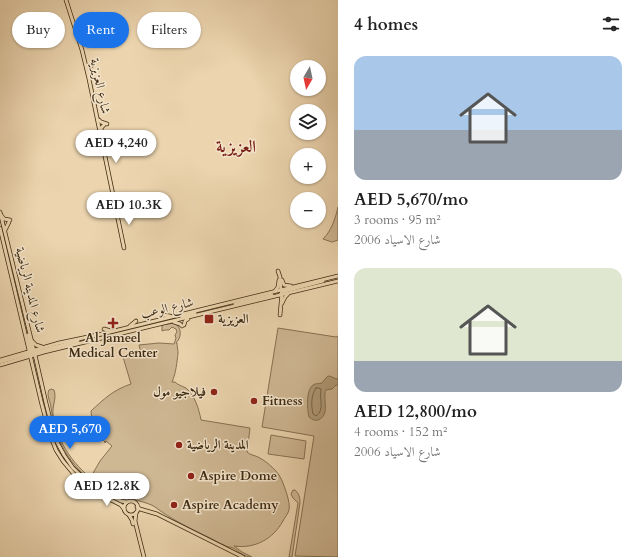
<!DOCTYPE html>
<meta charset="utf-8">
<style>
:root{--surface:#fff;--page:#f6f6f6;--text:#222;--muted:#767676;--accent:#1a73e8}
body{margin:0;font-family:Cardo,Amiri,serif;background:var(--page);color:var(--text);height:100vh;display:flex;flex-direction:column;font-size:15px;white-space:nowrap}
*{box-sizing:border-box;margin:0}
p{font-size:13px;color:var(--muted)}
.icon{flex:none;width:22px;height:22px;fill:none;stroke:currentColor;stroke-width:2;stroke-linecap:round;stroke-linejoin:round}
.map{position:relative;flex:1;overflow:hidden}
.drawer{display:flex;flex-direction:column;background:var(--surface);width:300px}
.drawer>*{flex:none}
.guide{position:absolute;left:12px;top:12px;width:266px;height:36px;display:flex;gap:8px}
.needle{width:26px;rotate:189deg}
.controls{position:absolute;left:290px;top:60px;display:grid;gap:8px}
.controls a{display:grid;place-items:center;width:36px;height:36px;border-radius:50%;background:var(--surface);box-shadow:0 1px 3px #0004;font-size:20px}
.price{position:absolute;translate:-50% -34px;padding:0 9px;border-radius:14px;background:#fff;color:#222;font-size:13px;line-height:26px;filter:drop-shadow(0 1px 2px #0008)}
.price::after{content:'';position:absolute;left:50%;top:24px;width:12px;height:9px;margin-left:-6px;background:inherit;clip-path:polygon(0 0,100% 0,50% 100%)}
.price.active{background:var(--accent);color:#fff}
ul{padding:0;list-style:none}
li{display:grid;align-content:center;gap:8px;height:212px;padding:0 16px}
li span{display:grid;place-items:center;height:124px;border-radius:12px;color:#555}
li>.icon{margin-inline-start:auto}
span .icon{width:72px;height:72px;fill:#fffc;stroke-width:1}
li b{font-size:17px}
h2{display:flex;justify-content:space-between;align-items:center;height:48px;padding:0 16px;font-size:17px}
.pill{padding:0 14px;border-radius:18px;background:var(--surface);box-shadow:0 1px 3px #0004;font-size:14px;line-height:36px}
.pill.active{background:var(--accent);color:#fff}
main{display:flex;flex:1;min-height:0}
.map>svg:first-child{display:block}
.green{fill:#ceb793;stroke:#867152}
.water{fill:#b09b79;stroke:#826e50}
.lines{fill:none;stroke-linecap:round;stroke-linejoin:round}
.shore{stroke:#776346;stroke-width:1}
.major-casing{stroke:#3e2b12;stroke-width:4.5}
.major{stroke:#ebd4ae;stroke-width:3}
.poi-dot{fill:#8f2418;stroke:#f2e3ca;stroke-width:1.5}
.labels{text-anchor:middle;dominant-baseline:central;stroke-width:3;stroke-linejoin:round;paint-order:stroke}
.street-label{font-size:13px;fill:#3e2b12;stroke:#f2e3ca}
.poi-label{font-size:13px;font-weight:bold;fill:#3e2b12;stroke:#f2e3ca;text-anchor:start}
.district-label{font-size:17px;font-weight:bold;fill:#7a1f14;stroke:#f2e3ca}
</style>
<main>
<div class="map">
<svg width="338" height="557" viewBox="0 0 338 557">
<rect width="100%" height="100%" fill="#ebd4ae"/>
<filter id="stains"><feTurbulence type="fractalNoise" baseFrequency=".005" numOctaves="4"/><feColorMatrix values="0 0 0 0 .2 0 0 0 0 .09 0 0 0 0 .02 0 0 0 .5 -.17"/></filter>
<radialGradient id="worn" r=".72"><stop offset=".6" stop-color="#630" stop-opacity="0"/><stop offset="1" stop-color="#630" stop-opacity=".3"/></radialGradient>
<g class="green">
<path d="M338 207V240L332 242 323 239C332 230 335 219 338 207Z"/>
<path d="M174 323C182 327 182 337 176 343H177C177 347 178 349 178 353 177 362 176 373 172 382H175C178 385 182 386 186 388 195 396 199 409 201 420L250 428 247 452C250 455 254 455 258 457 266 461 274 468 279 475 283 481 291 503 289 510 288 514 285 517 283 521 273 539 255 549 234 546L242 552 252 557C243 557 240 552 233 548 230 547 227 547 224 545 218 543 213 539 208 537 189 528 171 519 155 507 148 502 129 499 120 496 86 485 60 455 53 420 52 415 52 412 51 408 51 402 46 396 49 390L51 389 54 390C57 398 52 406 53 414 57 443 75 468 99 484 109 490 118 495 130 496L109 488 92 475 100 461 112 446 106 441 105 443V442L102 439 103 438C98 431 91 420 91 411 104 399 113 390 131 384L123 357 132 355 133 356 135 355V354L141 353 139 345 159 343 174 344 176 338 175 335 177 332 176 329 172 327 169 330H165L162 331V325Z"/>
<polygon points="278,328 336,337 338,336 338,557 295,556 314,436 262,427"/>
<polygon points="271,435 306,441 304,459 268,454"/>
<path d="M293 490H295C299 493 300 498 300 503L292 557H289L298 503 293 498 291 494Z"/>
</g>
<path class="water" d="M328 376C332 376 334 379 338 379V385H336L332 389 326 390C322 398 331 415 318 420 314 421 312 419 309 417 307 409 306 390 313 385 316 383 319 384 322 383L326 378Z"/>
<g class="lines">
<path class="shore" d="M316 388H319L321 389C319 399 325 410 316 416L313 414C311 405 311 395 316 388Z"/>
<g class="major-casing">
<g id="major">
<polyline points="66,0 82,50 89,79 124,248"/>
<polyline points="89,72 89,68 93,64"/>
<polyline points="99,120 101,122 107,124"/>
<polyline points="102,135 101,128 104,125"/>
<polyline points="114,199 123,196"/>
<polyline points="116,202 119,215"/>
<polyline points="0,212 35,355 46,403 53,431 57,442 64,455 73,468 89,483 98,489 121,501 127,502"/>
<polyline points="1,215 4,219 10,220"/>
<polyline points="0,228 42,405 50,435 56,450 63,461 78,479 93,491 121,505 124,509"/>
<polyline points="5,230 9,222"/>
<polyline points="278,271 280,277 281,291"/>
<polyline points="282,280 284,285 291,286"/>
<polyline points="275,291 278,287 279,280"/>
<polyline points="280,295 282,292 285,291 323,281"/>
<polyline points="282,303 285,297 288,294"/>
<polyline points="235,304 272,295"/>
<polyline points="163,315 170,316"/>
<polyline points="280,315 282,293"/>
<polyline points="182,317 195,313"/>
<polyline points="174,322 180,324 182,326"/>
<polyline points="184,325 185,321 188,319"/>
<polyline points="130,326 136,321"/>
<polyline points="104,329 111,331"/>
<polyline points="28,335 31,349"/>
<polyline points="32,341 36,345 42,347"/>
<polyline points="33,353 78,341"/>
<polyline points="0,360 59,343 102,334 338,276"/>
<polyline points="0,362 32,353"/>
<polyline points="0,365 44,352 338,281"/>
<circle cx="131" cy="508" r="7"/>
<polyline points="137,507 140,509 157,514 243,557"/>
<polyline points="136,513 135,521 144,557"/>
<polyline points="129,515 132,520 133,524"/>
</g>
</g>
<use href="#major" class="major"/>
</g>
<g class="poi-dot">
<rect x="204" y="314" width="10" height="10" rx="2"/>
<path d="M111 317h4v4h4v4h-4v4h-4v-4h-4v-4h4z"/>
<circle cx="214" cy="392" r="4"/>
<circle cx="254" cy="401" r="4"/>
<circle cx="179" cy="445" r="4"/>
<circle cx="191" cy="476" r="4"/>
<circle cx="174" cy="505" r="4"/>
</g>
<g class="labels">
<g class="street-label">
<text transform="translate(100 86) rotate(78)">شارع العزيزية</text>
<text transform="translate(30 290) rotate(76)">شارع المدينة الرياضية</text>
<text transform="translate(167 308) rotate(-13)">شارع الوعب</text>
</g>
<g class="poi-label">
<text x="218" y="319">العزيزية</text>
<text x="113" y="338" text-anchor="middle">Al Jameel<tspan x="113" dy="15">Medical Center</tspan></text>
<text x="206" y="392" text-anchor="end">فيلاجيو مول</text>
<text x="262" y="401">Fitness</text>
<text x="187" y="445">المدينة الرياضية</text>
<text x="199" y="476">Aspire Dome</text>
<text x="182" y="505">Aspire Academy</text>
</g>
<g class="district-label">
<text x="236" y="146">العزيزية</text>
</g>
</g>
<rect width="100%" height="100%" filter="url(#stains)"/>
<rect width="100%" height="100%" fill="url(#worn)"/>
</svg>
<div class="controls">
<a><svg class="needle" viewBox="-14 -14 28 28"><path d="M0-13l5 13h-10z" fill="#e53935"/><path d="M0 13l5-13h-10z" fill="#767676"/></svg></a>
<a><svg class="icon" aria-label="layers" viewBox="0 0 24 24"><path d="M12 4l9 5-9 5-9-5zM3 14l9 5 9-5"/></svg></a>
<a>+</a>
<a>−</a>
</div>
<b class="price" style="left:116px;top:164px">AED 4,240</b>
<b class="price" style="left:129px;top:226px">AED 10.3K</b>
<b class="price active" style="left:70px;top:450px">AED 5,670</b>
<b class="price" style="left:107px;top:507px">AED 12.8K</b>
<div class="guide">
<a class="pill">Buy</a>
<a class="pill active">Rent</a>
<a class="pill">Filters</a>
</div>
</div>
<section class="drawer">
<h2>4 homes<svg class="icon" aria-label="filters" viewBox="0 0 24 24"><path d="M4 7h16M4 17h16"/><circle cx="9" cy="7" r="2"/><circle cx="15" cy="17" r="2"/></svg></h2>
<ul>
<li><span style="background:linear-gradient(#a9c7e8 60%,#9aa5b1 0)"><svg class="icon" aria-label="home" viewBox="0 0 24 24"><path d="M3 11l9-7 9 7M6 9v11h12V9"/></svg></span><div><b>AED 5,670/mo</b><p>3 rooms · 95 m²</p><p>شارع الاسياد 2006</p></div></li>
<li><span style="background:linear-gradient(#dfe7d0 75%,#9aa5b1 0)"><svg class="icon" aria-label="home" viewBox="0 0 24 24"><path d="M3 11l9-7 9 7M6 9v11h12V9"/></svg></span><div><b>AED 12,800/mo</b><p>4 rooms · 152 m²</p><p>شارع الاسياد 2006</p></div></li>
</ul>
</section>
</main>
